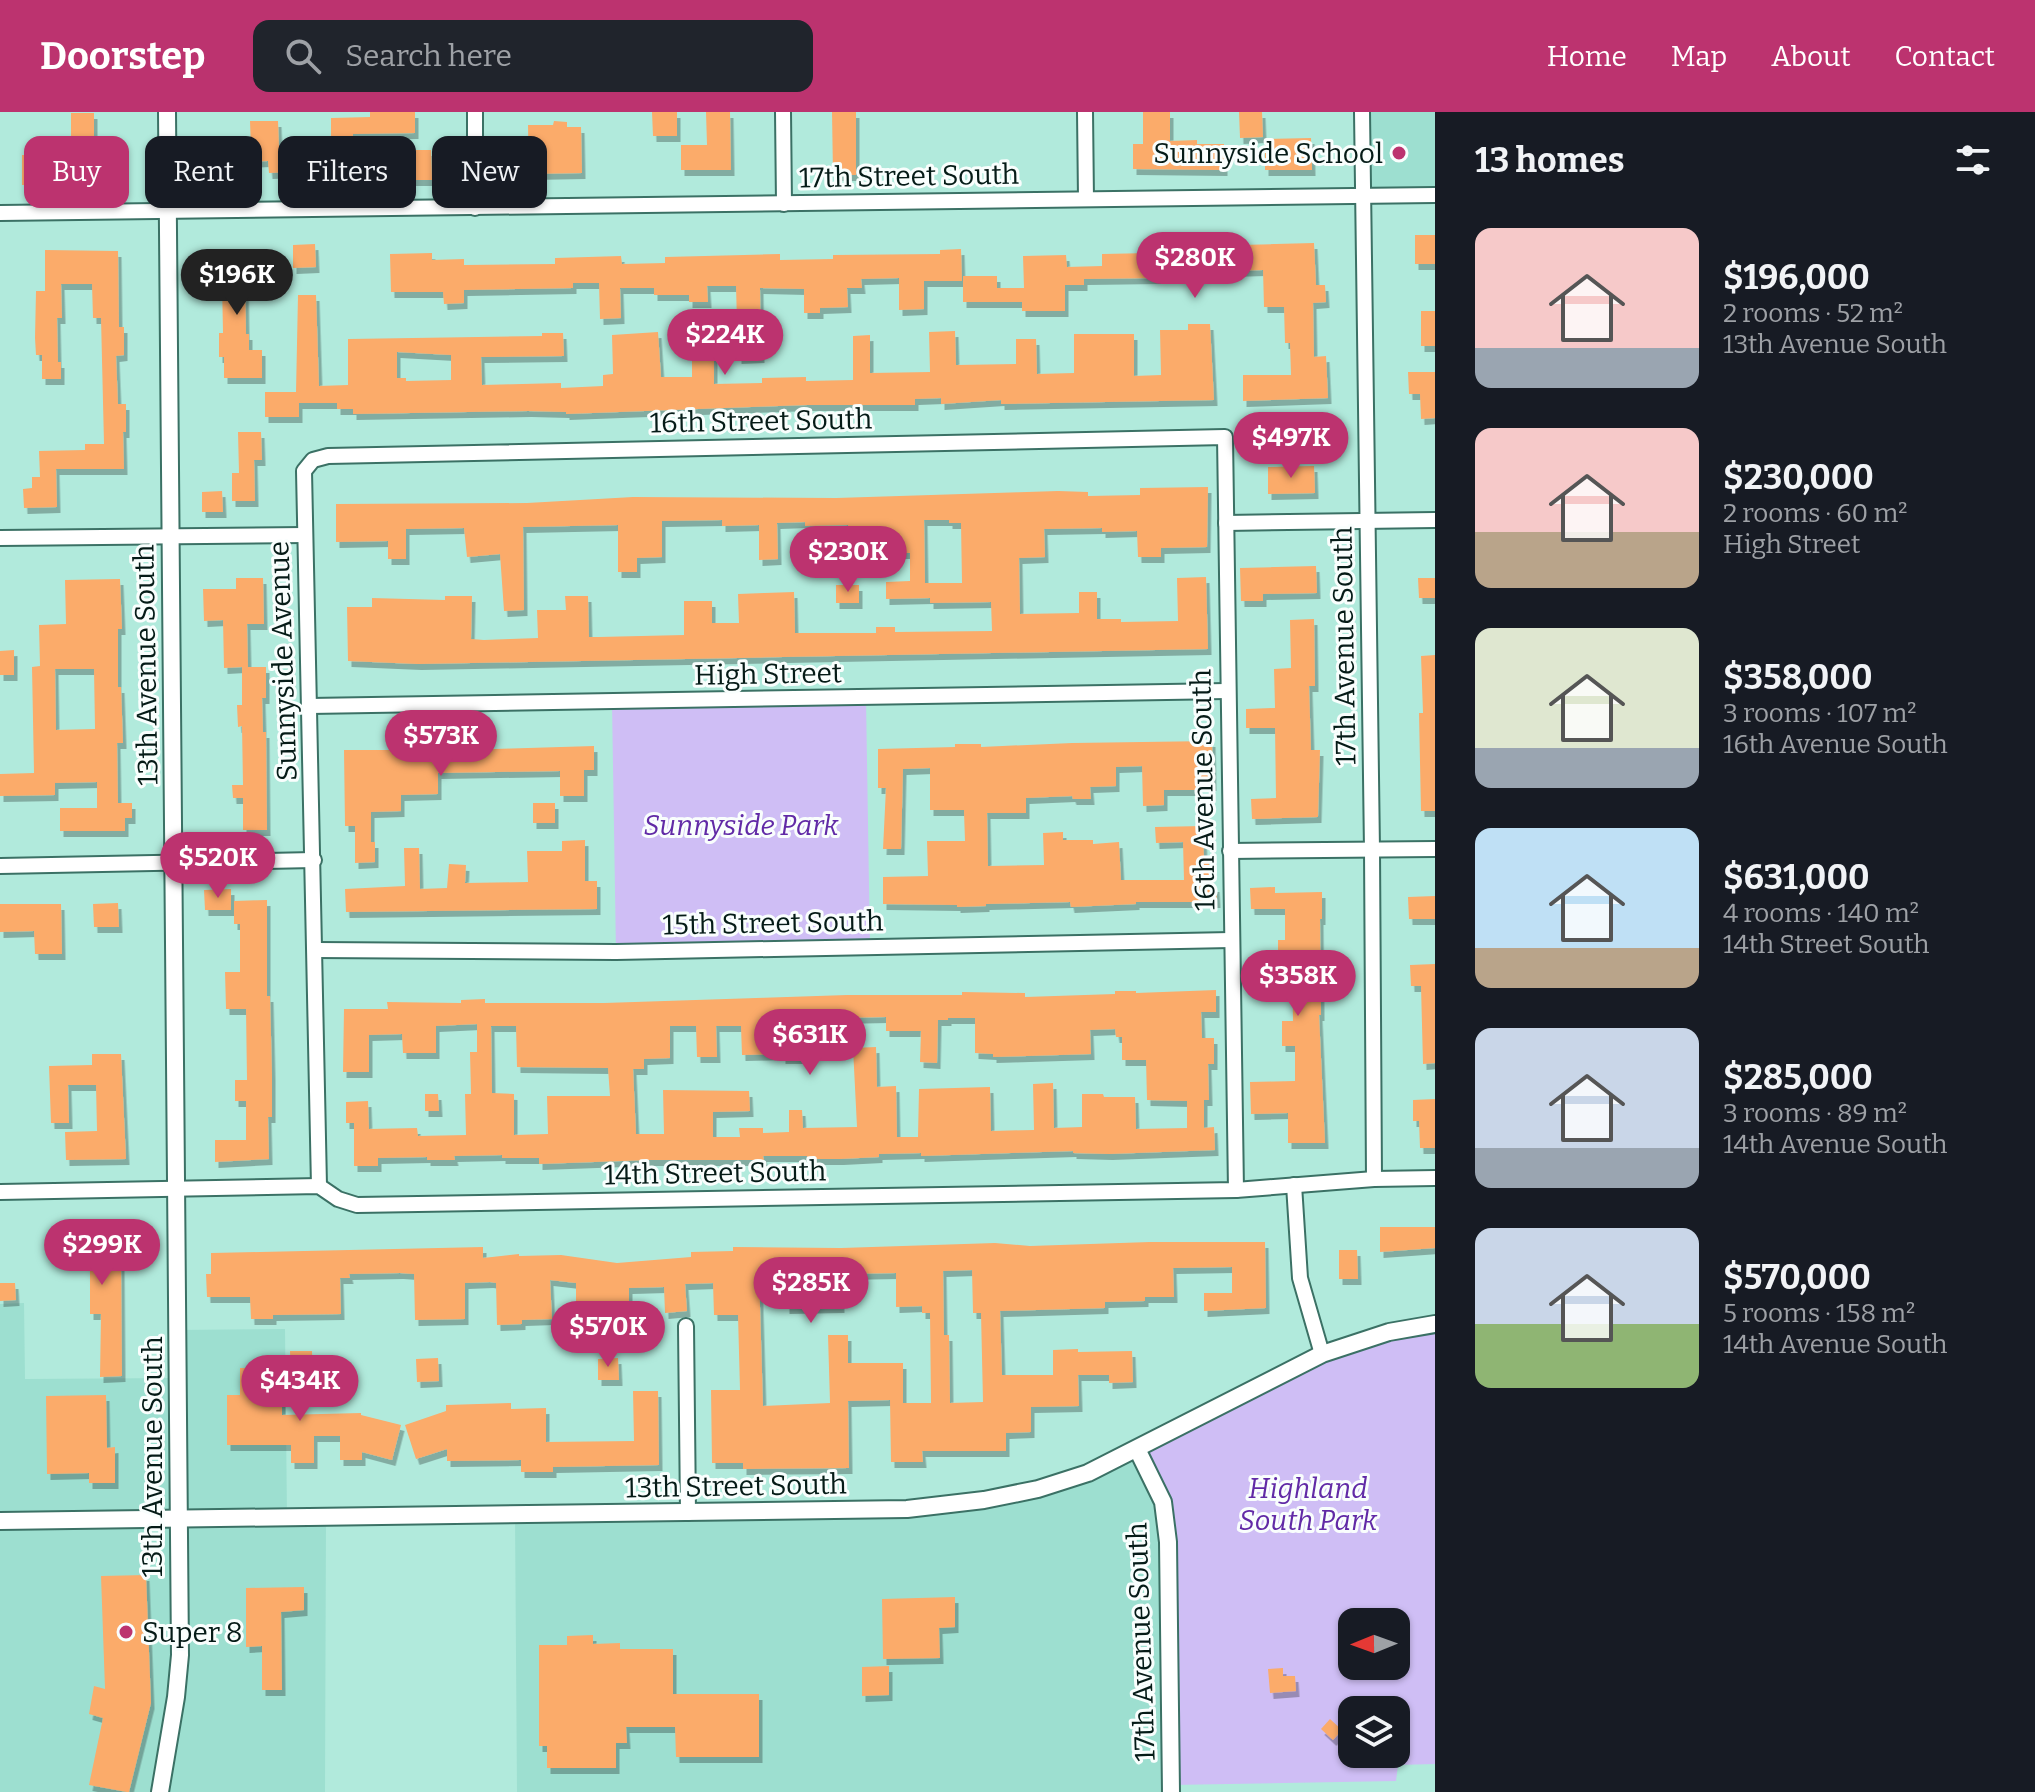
<!DOCTYPE html>
<meta charset="utf-8">
<style>
:root{--surface:#171b24;--page:#20242c;--text:#f1f3f6;--muted:#9ea1a6;--accent:#bc336f}
body{margin:0;font-family:Bitter,serif;background:var(--page);color:var(--text);height:100vh;display:flex;flex-direction:column;font-size:30px;white-space:nowrap}
*{box-sizing:border-box;margin:0}
p{font-size:26px;color:var(--muted)}
.icon{flex:none;width:44px;height:44px;fill:none;stroke:currentColor;stroke-width:2;stroke-linecap:round;stroke-linejoin:round}
.map{position:relative;flex:1;overflow:hidden}
.drawer{display:flex;flex-direction:column;background:var(--surface);width:600px}
.drawer>*{flex:none}
.banner{position:absolute;left:24px;top:24px;width:760px;height:72px;display:flex;gap:16px}
.needle{width:52px;rotate:269deg}
.tools{position:absolute;left:1338px;top:1496px;display:grid;gap:16px}
.tools a{display:grid;place-items:center;width:72px;height:72px;border-radius:16px;background:var(--surface);box-shadow:0 2px 6px #0004;font-size:40px}
.price{position:absolute;translate:-50% -68px;padding:0 18px;border-radius:28px;background:var(--accent);color:#fff;font-size:26px;line-height:52px;filter:drop-shadow(0 2px 4px #0008)}
.price::after{content:'';position:absolute;left:50%;top:48px;width:24px;height:18px;margin-left:-12px;background:inherit;clip-path:polygon(0 0,100% 0,50% 100%)}
.price.current{background:#222;color:#fff}
ul{padding:0;list-style:none}
li{display:flex;align-items:center;gap:24px;height:200px;padding:0 40px}
li span{display:grid;place-items:center;flex:none;width:224px;height:160px;border-radius:16px;color:#555}
li>.icon{margin-inline-start:auto}
span .icon{width:96px;height:96px;fill:#fffc;stroke-width:1}
li b{font-size:34px}
h2{display:flex;justify-content:space-between;align-items:center;height:96px;padding:0 40px;font-size:34px}
.chip{padding:0 28px;border-radius:16px;background:var(--surface);box-shadow:0 2px 6px #0004;font-size:28px;line-height:72px}
.chip.current{background:var(--accent);color:#fff}
header{display:flex;align-items:center;gap:48px;box-sizing:border-box;height:112px;padding:0 40px;background:var(--accent);color:#fff}
header strong{font-size:38px}
nav{display:flex;gap:44px;margin-inline-start:auto;font-size:28px}
.search{width:560px;height:72px;background:var(--page);display:flex;align-items:center;gap:20px;box-sizing:border-box;padding:0 28px;border-radius:16px;color:var(--muted);font-size:30px}
main{display:flex;flex:1;min-height:0}
.map>svg:first-child{display:block}
.built{fill:#9ddfd0}
.green{fill:#cfbef5;fill-rule:evenodd}
.building{fill:#fbab6b;fill-rule:evenodd;filter:url(#shadow)}
.lines{fill:none;stroke-linecap:round;stroke-linejoin:round}
.minor-casing{stroke:#3b7165;stroke-width:18}
.tertiary-casing{stroke:#3b7165;stroke-width:20}
.minor{stroke:#fff;stroke-width:14}
.tertiary{stroke:#fff;stroke-width:16}
.poi-dot{fill:#bc336f;stroke:#f9fefd;stroke-width:3}
.labels{text-anchor:middle;dominant-baseline:central;stroke-width:6;stroke-linejoin:round;paint-order:stroke}
.poi-label{font-size:28px;fill:#051b17;stroke:#f9fefd;text-anchor:end}
.street-label{font-size:28px;fill:#051b17;stroke:#f9fefd}
.park-label{font-size:28px;font-style:italic;fill:#612aa6;stroke:#f9fefd}
</style>
<header>
<strong>Doorstep</strong>
<div class="search"><svg class="icon" aria-label="search" viewBox="0 0 24 24"><circle cx="10" cy="10" r="6"/><path d="M15 15l6 6"/></svg>Search here</div>
<nav><a>Home</a><a>Map</a><a>About</a><a>Contact</a></nav>
</header>
<main>
<div class="map">
<svg width="1435" height="1680" viewBox="0 0 1435 1680">
<defs>
<filter id="shadow"><feDropShadow dx="3.5" dy="6" stdDeviation="0" flood-color="#0004"/></filter>
</defs>
<rect width="100%" height="100%" fill="#b1eadc"/>
<g class="built">
<polygon points="1362,0 1435,0 1435,83 1363,84"/>
<polygon points="24,1191 25,1267 177,1266 177,1218 285,1217 287,1405 326,1405 325,1680 0,1680 0,1192"/>
<polygon points="1137,1337 1163,1390 1171,1680 517,1680 515,1403 984,1388"/>
</g>
<g class="green">
<polygon points="866,587 870,836 616,840 612,591"/>
<path d="M1435 1212V1652L1398 1653 1396 1669 1171 1673 1168 1430 1137 1337 1322 1242ZM1352 1510H1396V1554H1352ZM1352 1598H1396V1642H1352Z"/>
</g>
<g class="building">
<polygon points="370,0 415,0 415,21 353,22 352,66 296,67 296,60 269,61 268,49 243,50 243,62 223,63 222,36 251,36 250,9 278,9 279,35 331,34 331,6 370,5"/>
<polygon points="652,0 677,0 677,24 653,24"/>
<polygon points="706,0 730,0 731,58 681,58 681,33 707,33"/>
<polygon points="832,0 856,0 856,63 833,63"/>
<polygon points="1143,0 1170,0 1170,29 1197,28 1197,32 1224,32 1224,58 1133,57 1133,32 1143,32"/>
<polygon points="1239,0 1262,0 1263,25 1240,26"/>
<polygon points="71,1 94,1 94,29 71,30"/>
<polygon points="554,9 567,10 567,15 581,15 582,61 529,62 528,13 553,13"/>
<polygon points="1311,26 1312,58 1265,58 1265,27"/>
<polygon points="406,38 431,38 432,68 406,68"/>
<polygon points="22,43 45,43 46,73 22,73"/>
<polygon points="121,43 121,64 90,65 90,44"/>
<rect x="1415" y="123" width="20" height="29"/>
<polygon points="1314,131 1316,173 1325,173 1326,190 1313,191 1314,245 1326,244 1328,286 1243,289 1243,263 1291,263 1290,231 1285,231 1284,195 1264,195 1263,158 1158,161 1158,166 1084,167 1084,173 1065,173 1065,199 1022,199 1022,190 963,190 963,164 997,164 997,176 1024,176 1023,144 1066,143 1067,155 1102,154 1102,142 1151,141 1151,146 1241,144 1240,133"/>
<polygon points="315,132 316,155 293,156 293,133"/>
<polygon points="961,137 962,169 924,169 924,197 899,198 899,166 861,167 862,176 847,176 848,195 820,196 820,201 804,201 804,177 760,176 761,245 738,246 736,174 707,174 708,190 689,190 689,183 654,183 654,176 620,176 621,206 600,207 599,171 573,171 573,176 464,178 464,191 444,192 443,180 391,180 390,142 432,141 432,148 464,147 464,153 555,152 555,146 621,144 622,152 665,151 665,145 780,142 780,148 833,147 833,143 940,142 940,138"/>
<polygon points="45,138 118,139 119,215 124,215 124,243 116,244 118,292 126,292 126,320 123,320 124,357 56,357 57,395 24,396 23,377 32,376 32,365 40,365 39,339 85,338 85,332 104,332 101,206 93,206 92,172 61,172 62,206 57,206 58,250 61,250 61,267 42,267 42,243 36,243 35,226 36,179 45,179"/>
<polygon points="241,141 241,145 261,144 261,163 245,164 246,222 249,222 249,238 262,238 262,266 224,266 224,245 219,245 219,221 223,221 222,170 219,170 218,142"/>
<path d="M298 183H316L319 274 348 273V227L542 224V221H563L564 244 481 245 482 273 561 271V276L603 274V263L613 262 612 223 658 220 661 265H692V236H714V272L762 271V266L806 265V269L853 268V224L870 223V261L930 260 929 220 955 219 956 253 1016 252V227H1036L1037 262 1074 261V222H1134V264L1161 263 1160 218H1188V212H1210L1214 288 1001 292V288L941 292V286L915 287V293H807L566 302V300L528 299 353 302V297H337V291H299V305H265V280H296ZM397 240 451 243V268L406 269V266H397Z"/>
<rect x="1421" y="199" width="14" height="35"/>
<polygon points="1408,260 1435,260 1435,306 1421,307 1420,282 1409,282"/>
<polygon points="238,320 261,320 262,348 254,348 255,389 232,389 232,361 239,361"/>
<polygon points="1314,354 1315,381 1268,382 1268,355"/>
<path d="M1208 375 1207 435 1161 436V445H1138L1137 419 1102 420V416L1044 417 1045 445 1019 446 1020 502 1079 501V480H1097V507H1121V510L1178 509 1177 466 1206 465 1208 537 418 552 348 549 347 495H372V486L445 488V484H472L471 527 484 528 538 526 537 498H566L565 484H588L589 525H598L684 523V489H712V511H739L738 482 794 480 795 521H876V515H895V520L992 519 991 490 930 491V486L886 487V470L910 469V441H849L848 413 805 414V410L777 411 778 447 759 448V413L722 414V408L662 409V445L637 446V460H618V413L523 415 524 498 504 499 500 442 467 445 464 416 406 417V447H388V429L336 430V392L527 391 633 385 836 386 1058 379 1088 380V384L1140 383V376ZM924 408H949V411H961L962 471H925Z"/>
<polygon points="222,379 223,400 202,400 202,380"/>
<polygon points="1316,454 1317,481 1263,482 1263,489 1241,489 1240,456"/>
<polygon points="236,466 263,466 264,512 247,512 248,555 266,555 266,586 262,586 263,620 266,620 267,718 243,718 243,686 233,686 232,673 243,673 242,614 238,615 237,593 242,593 242,555 224,556 223,508 204,509 203,477 236,477"/>
<polygon points="1418,466 1435,466 1435,486 1419,486"/>
<path d="M120 467 122 517H118V575H121L123 631H117L118 691H132V706H125V719H60V696H97V670L55 671V683L0 684V662L34 661 32 555 40 554 39 513 66 512 65 468ZM55 557H94L95 617 56 618Z"/>
<rect x="836" y="473" width="23" height="18"/>
<polygon points="1314,507 1315,574 1309,574 1311,638 1320,638 1318,705 1252,707 1251,687 1276,686 1275,616 1246,616 1246,597 1275,596 1274,557 1291,556 1290,508"/>
<polygon points="14,538 14,563 0,563 0,539"/>
<polygon points="1435,543 1435,699 1421,699 1419,601 1423,601 1421,544"/>
<polygon points="1212,629 1213,673 1196,673 1196,678 1164,678 1164,693 1143,694 1142,654 1116,655 1116,674 1090,675 1091,687 1073,687 1072,684 1026,686 1026,701 987,701 988,754 1044,753 1043,721 1063,720 1063,728 1093,728 1093,732 1119,730 1121,768 1184,768 1183,730 1156,731 1155,715 1203,714 1204,749 1209,748 1210,774 1216,774 1217,790 1136,790 1136,792 1071,795 1070,790 986,792 986,794 957,795 957,793 883,792 883,765 928,764 927,729 965,729 964,700 964,698 930,698 930,656 903,657 901,737 883,737 886,676 878,676 878,637 955,635 955,632 981,632 981,635 1072,631"/>
<polygon points="594,634 594,658 584,658 584,684 560,684 560,659 438,661 438,682 401,683 401,699 371,700 371,730 375,730 375,750 355,751 355,714 345,714 344,638 462,638"/>
<rect x="533" y="691" width="22" height="20"/>
<polygon points="585,728 585,769 597,769 597,797 346,800 345,777 405,774 404,736 419,736 420,777 447,776 449,752 466,753 465,771 528,770 527,739 562,739 562,729"/>
<polygon points="1275,775 1275,781 1322,780 1322,807 1320,807 1321,903 1319,903 1325,1031 1288,1031 1288,1001 1251,1002 1250,970 1295,969 1295,934 1282,934 1282,909 1293,909 1292,847 1278,848 1278,828 1285,828 1285,797 1251,797 1250,776"/>
<polygon points="231,777 231,798 205,798 204,778"/>
<polygon points="1435,784 1435,807 1409,807 1408,785"/>
<polygon points="267,788 267,884 270,884 272,963 272,1005 268,1005 269,1047 215,1050 215,1028 246,1028 246,989 235,989 235,968 247,968 246,897 226,897 225,860 240,860 240,812 234,812 234,789"/>
<polygon points="118,791 119,815 94,815 93,792"/>
<polygon points="0,792 61,792 62,842 35,842 34,819 0,820"/>
<polygon points="1435,852 1435,951 1423,952 1421,874 1411,874 1410,853"/>
<path d="M1216 878V900H1201L1202 926H1214V952H1208L1209 988H1204V1016L1214 1015 1215 1038 1109 1042 1073 1041V1039L921 1044V1041L879 1042V1045L840 1047H807V1044H763L764 1048H649L539 1052V1046H502V1043L454 1044 455 1048H427V1045L378 1046V1054H354V1011H346V990L368 989 369 1017 417 1016 418 1024 466 1023 465 982H471L470 940H477V912L436 914V941H403L402 922 369 923V960H343L344 897H388L387 890 461 891V888L485 887V891H604L847 883H962V880L1025 881V885L1115 882V879H1136V881ZM886 905V919H921L920 950 937 951 938 908H948V906H975V941L993 942V945L1091 942 1090 918 1115 917 1116 925H1122V948H1146L1147 988 1187 989V1016L1136 1017 1135 985H1104L1103 982H1082V1015L1054 1016 1053 971 1033 972 1034 1018 991 1019 990 975 919 977 918 1025H897L896 974 877 975 876 935 853 936 857 1015 803 1016 802 998H789V1020L763 1021V1016H739L740 1025H713V1000L750 999 749 979 663 978 664 1022H636L633 957H644V947L670 946V914H696L697 945H717L716 914H741L742 943 782 942V946H801V916L836 915V906ZM491 914H516L517 955 608 956 610 984H547L548 1022 514 1023V982L492 981Z"/>
<polygon points="92,942 121,942 126,1047 66,1048 65,1020 97,1019 96,973 68,973 69,1011 51,1011 49,954 92,953"/>
<polygon points="425,982 438,982 439,999 425,999"/>
<polygon points="1435,987 1435,1036 1420,1036 1419,1009 1413,1009 1413,988"/>
<polygon points="65,1108 81,1108 81,1121 124,1121 124,1150 121,1150 122,1264 100,1265 101,1202 90,1202 90,1150 64,1150"/>
<polygon points="1380,1115 1435,1115 1435,1136 1380,1140"/>
<path d="M1150 1130H1265L1266 1196 1204 1199V1181H1232V1155L1173 1156 1174 1185H1145V1189L1105 1190V1196L1000 1199 1002 1263H1053V1238L1078 1237V1240L1132 1239 1133 1270 1109 1271V1263H1078L1079 1294 1031 1295V1320L1006 1321V1339H922L923 1350H891L890 1288 848 1289 849 1356 743 1357V1351H712L711 1278H740L738 1203H714L713 1171 685 1172 687 1199 665 1201 664 1175 629 1176V1207H613V1200L576 1201V1171L550 1168 552 1207 522 1208V1212L497 1213 496 1171 490 1170 465 1171V1207L415 1208 414 1162 400 1161 349 1162 350 1166H340L341 1202 273 1203V1207H251L250 1185H207L206 1162H211V1141L483 1135V1146L519 1142V1144L561 1143 617 1151 691 1145V1140L733 1139V1135L841 1136 995 1131 1030 1134ZM972 1158 973 1201H981L983 1290 950 1291 949 1223H944L943 1159ZM785 1160 786 1196 841 1195 840 1162 896 1161V1195L922 1194V1201H930L931 1291H903V1251H848V1223H828L830 1291 763 1294 759 1161Z"/>
<polygon points="1339,1138 1357,1138 1358,1167 1339,1167"/>
<polygon points="0,1171 15,1171 16,1188 0,1189"/>
<polygon points="290,1239 312,1239 313,1263 291,1263"/>
<polygon points="438,1246 439,1269 417,1270 416,1247"/>
<polygon points="618,1246 619,1268 598,1268 598,1247"/>
<polygon points="240,1256 282,1256 282,1303 361,1301 361,1303 401,1313 392,1348 362,1340 362,1348 340,1348 340,1324 314,1324 314,1351 291,1351 291,1333 227,1333 227,1283 240,1283"/>
<polygon points="633,1279 658,1279 659,1353 553,1355 553,1360 521,1360 521,1348 447,1349 447,1337 416,1347 405,1313 446,1299 446,1293 511,1291 511,1297 546,1296 546,1330 634,1329"/>
<polygon points="106,1283 107,1336 115,1335 115,1371 89,1371 89,1361 47,1362 46,1284"/>
<polygon points="146,1463 151,1591 129,1680 127,1680 89,1673 103,1606 89,1602 94,1574 105,1577 101,1464"/>
<polygon points="304,1475 304,1498 281,1500 282,1578 262,1578 262,1534 246,1535 246,1476"/>
<polygon points="955,1485 955,1515 939,1516 940,1546 883,1547 882,1487"/>
<polygon points="593,1523 593,1532 620,1531 620,1537 673,1537 673,1582 759,1582 759,1645 676,1645 675,1615 626,1615 627,1631 616,1631 616,1656 547,1656 547,1634 539,1634 539,1533 567,1533 567,1524"/>
<polygon points="889,1554 889,1583 862,1584 862,1555"/>
<polygon points="1283,1556 1283,1564 1295,1564 1296,1579 1270,1581 1268,1557"/>
<polygon points="1330,1607 1342,1618 1333,1628 1321,1617"/>
</g>
<g class="lines">
<g class="minor-casing">
<g id="minor">
<polyline points="783,0 784,92"/>
<polyline points="1085,0 1086,87"/>
<polyline points="1362,0 1372,738 1374,1067"/>
<polyline points="475,96 475,0"/>
<polyline points="0,101 1435,83"/>
<polyline points="1226,411 1435,408"/>
<polyline points="0,426 305,423"/>
<polyline points="310,594 1227,579"/>
<polyline points="1230,739 1435,737"/>
<polyline points="0,754 314,748"/>
<polyline points="316,838 616,840 1231,828"/>
<polyline points="1294,1073 1300,1166 1322,1242"/>
<polyline points="319,1074 304,359 313,348 328,344 1225,325 1236,1078"/>
<polyline points="0,1080 319,1074 338,1087 357,1093 1236,1078 1374,1067 1435,1066"/>
<polyline points="686,1214 688,1401"/>
</g>
</g>
<g class="tertiary-casing">
<g id="tertiary">
<polyline points="1137,1337 1163,1390 1168,1430 1171,1680"/>
<polyline points="0,1409 907,1397 984,1388 1038,1377 1088,1361 1322,1242 1389,1220 1435,1212"/>
<polyline points="160,1680 176,1585 180,1543 167,0"/>
</g>
</g>
<use href="#minor" class="minor"/>
<use href="#tertiary" class="tertiary"/>
</g>
<g class="poi-dot">
<circle cx="1399" cy="41" r="8"/>
<circle cx="126" cy="1520" r="8"/>
</g>
<g class="labels">
<g class="poi-label">
<text x="1383" y="41">Sunnyside School</text>
<text x="142" y="1520" text-anchor="start">Super 8</text>
</g>
<g class="street-label">
<text transform="translate(909 64) rotate(-1)">17th Street South</text>
<text transform="translate(761 309) rotate(-1)">16th Street South</text>
<text transform="translate(1344 534) rotate(-91)">17th Avenue South</text>
<text transform="translate(283 549) rotate(-92)">Sunnyside Avenue</text>
<text transform="translate(146 553) rotate(-91)">13th Avenue South</text>
<text transform="translate(768 562) rotate(-1)">High Street</text>
<text transform="translate(1203 678) rotate(-91)">16th Avenue South</text>
<text transform="translate(773 811) rotate(-1)">15th Street South</text>
<text transform="translate(715 1061) rotate(-1)">14th Street South</text>
<text transform="translate(152 1345) rotate(-90)">13th Avenue South</text>
<text transform="translate(736 1374) rotate(-1)">13th Street South</text>
<text transform="translate(1141 1530) rotate(-92)">17th Avenue South</text>
</g>
<g class="park-label">
<text x="741" y="713">Sunnyside Park</text>
<text x="1308" y="1376">Highland<tspan x="1308" dy="32">South Park</tspan></text>
</g>
</g>
</svg>
<div class="tools">
<a><svg class="needle" viewBox="-14 -14 28 28"><path d="M0-13l5 13h-10z" fill="#e53935"/><path d="M0 13l5-13h-10z" fill="#9ea1a6"/></svg></a>
<a><svg class="icon" aria-label="layers" viewBox="0 0 24 24"><path d="M12 4l9 5-9 5-9-5zM3 14l9 5 9-5"/></svg></a>
</div>
<b class="price" style="left:1195px;top:188px">$280K</b>
<b class="price current" style="left:237px;top:205px">$196K</b>
<b class="price" style="left:725px;top:265px">$224K</b>
<b class="price" style="left:1291px;top:368px">$497K</b>
<b class="price" style="left:848px;top:482px">$230K</b>
<b class="price" style="left:441px;top:666px">$573K</b>
<b class="price" style="left:218px;top:788px">$520K</b>
<b class="price" style="left:1298px;top:906px">$358K</b>
<b class="price" style="left:810px;top:965px">$631K</b>
<b class="price" style="left:102px;top:1175px">$299K</b>
<b class="price" style="left:811px;top:1213px">$285K</b>
<b class="price" style="left:608px;top:1257px">$570K</b>
<b class="price" style="left:300px;top:1311px">$434K</b>
<div class="banner">
<a class="chip current">Buy</a>
<a class="chip">Rent</a>
<a class="chip">Filters</a>
<a class="chip">New</a>
</div>
</div>
<section class="drawer">
<h2>13 homes<svg class="icon" aria-label="filters" viewBox="0 0 24 24"><path d="M4 7h16M4 17h16"/><circle cx="9" cy="7" r="2"/><circle cx="15" cy="17" r="2"/></svg></h2>
<ul>
<li><span style="background:linear-gradient(#f6c9c9 75%,#9aa5b1 0)"><svg class="icon" aria-label="home" viewBox="0 0 24 24"><path d="M3 11l9-7 9 7M6 9v11h12V9"/></svg></span><div><b>$196,000</b><p>2 rooms · 52 m²</p><p>13th Avenue South</p></div></li>
<li><span style="background:linear-gradient(#f6c9c9 65%,#b9a48a 0)"><svg class="icon" aria-label="home" viewBox="0 0 24 24"><path d="M3 11l9-7 9 7M6 9v11h12V9"/></svg></span><div><b>$230,000</b><p>2 rooms · 60 m²</p><p>High Street</p></div></li>
<li><span style="background:linear-gradient(#dfe7d0 75%,#9aa5b1 0)"><svg class="icon" aria-label="home" viewBox="0 0 24 24"><path d="M3 11l9-7 9 7M6 9v11h12V9"/></svg></span><div><b>$358,000</b><p>3 rooms · 107 m²</p><p>16th Avenue South</p></div></li>
<li><span style="background:linear-gradient(#bfe0f5 75%,#b9a48a 0)"><svg class="icon" aria-label="home" viewBox="0 0 24 24"><path d="M3 11l9-7 9 7M6 9v11h12V9"/></svg></span><div><b>$631,000</b><p>4 rooms · 140 m²</p><p>14th Street South</p></div></li>
<li><span style="background:linear-gradient(#c9d6e8 75%,#9aa5b1 0)"><svg class="icon" aria-label="home" viewBox="0 0 24 24"><path d="M3 11l9-7 9 7M6 9v11h12V9"/></svg></span><div><b>$285,000</b><p>3 rooms · 89 m²</p><p>14th Avenue South</p></div></li>
<li><span style="background:linear-gradient(#c9d6e8 60%,#8fb573 0)"><svg class="icon" aria-label="home" viewBox="0 0 24 24"><path d="M3 11l9-7 9 7M6 9v11h12V9"/></svg></span><div><b>$570,000</b><p>5 rooms · 158 m²</p><p>14th Avenue South</p></div></li>
</ul>
</section>
</main>
